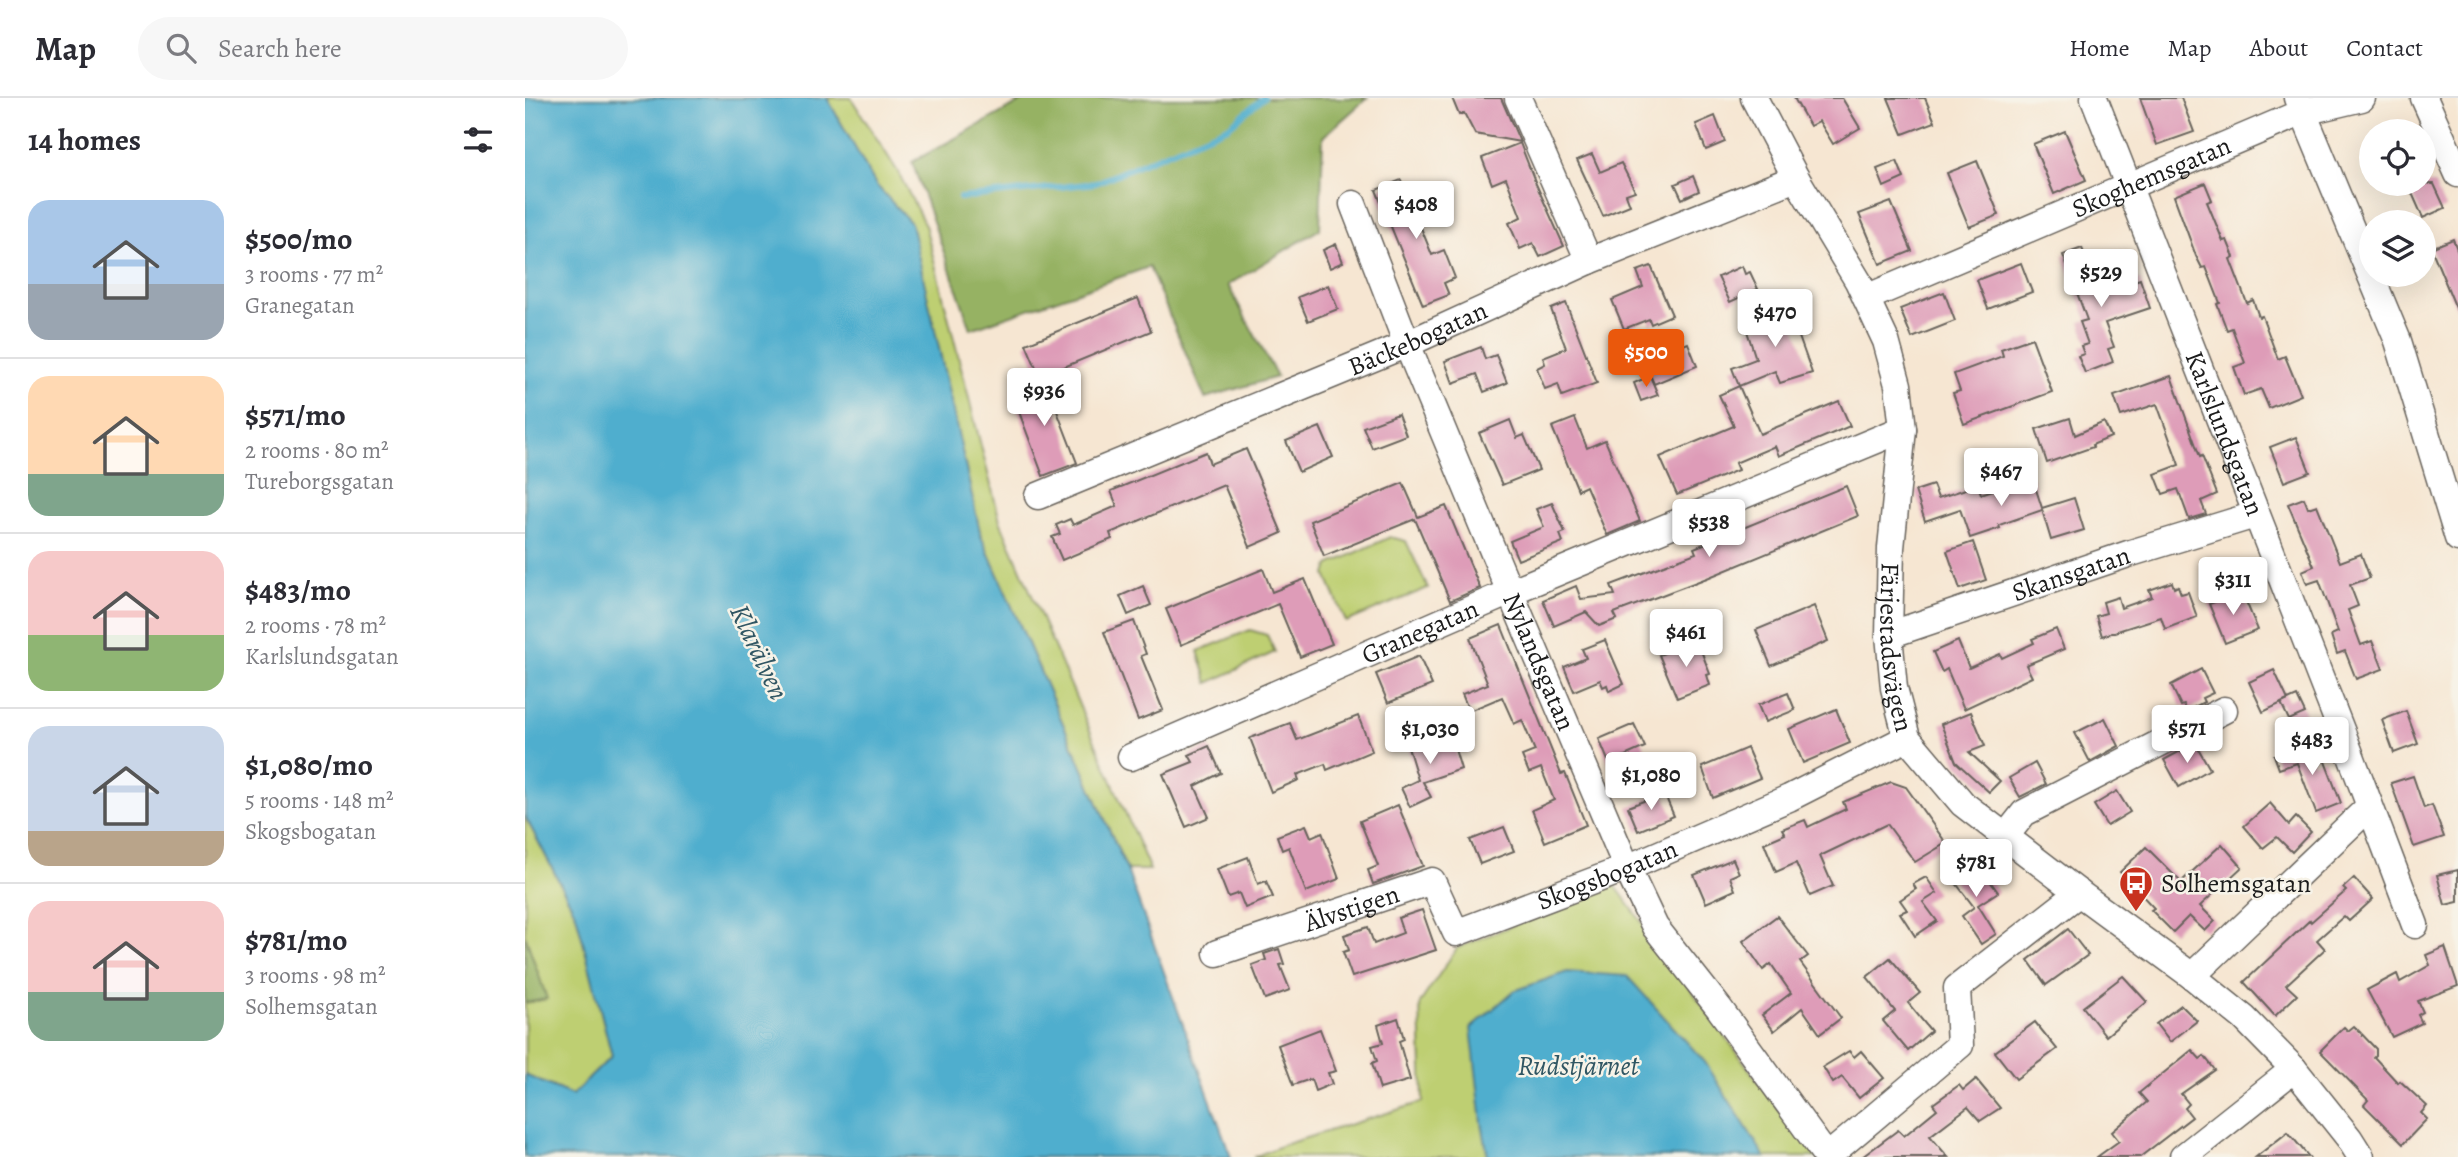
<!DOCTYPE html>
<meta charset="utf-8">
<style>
:root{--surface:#fff;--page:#f7f7f7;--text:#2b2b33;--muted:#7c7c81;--line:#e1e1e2;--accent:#ea580c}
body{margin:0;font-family:Alegreya,serif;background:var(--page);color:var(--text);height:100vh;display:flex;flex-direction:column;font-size:26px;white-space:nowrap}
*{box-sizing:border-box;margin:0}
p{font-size:23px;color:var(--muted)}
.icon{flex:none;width:38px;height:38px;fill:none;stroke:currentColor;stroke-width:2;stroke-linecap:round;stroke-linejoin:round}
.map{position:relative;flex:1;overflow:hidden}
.panel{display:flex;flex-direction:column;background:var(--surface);width:525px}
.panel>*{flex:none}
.buttons{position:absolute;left:1834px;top:21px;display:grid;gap:14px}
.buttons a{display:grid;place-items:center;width:77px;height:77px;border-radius:50%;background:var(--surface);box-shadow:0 7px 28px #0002;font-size:35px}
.price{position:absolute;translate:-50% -60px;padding:0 16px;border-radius:7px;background:#fff;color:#222;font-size:23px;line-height:46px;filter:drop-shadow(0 2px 4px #0008)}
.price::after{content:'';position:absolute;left:50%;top:42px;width:21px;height:16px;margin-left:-10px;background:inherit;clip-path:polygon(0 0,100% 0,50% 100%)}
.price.current{background:var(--accent);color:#fff}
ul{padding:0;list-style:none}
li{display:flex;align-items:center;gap:21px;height:175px;padding:0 28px}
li+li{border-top:2px solid var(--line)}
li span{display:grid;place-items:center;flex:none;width:196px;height:140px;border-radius:21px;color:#555}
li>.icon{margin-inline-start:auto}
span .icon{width:84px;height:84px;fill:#fffc;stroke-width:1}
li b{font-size:30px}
h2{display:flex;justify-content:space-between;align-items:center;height:84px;padding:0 28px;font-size:30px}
header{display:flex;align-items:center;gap:42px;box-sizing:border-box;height:98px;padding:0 35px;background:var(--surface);border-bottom:2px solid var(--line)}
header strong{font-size:33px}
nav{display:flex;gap:38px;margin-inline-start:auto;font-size:24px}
.search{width:490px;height:63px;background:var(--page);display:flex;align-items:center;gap:18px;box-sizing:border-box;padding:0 24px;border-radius:38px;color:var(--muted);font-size:26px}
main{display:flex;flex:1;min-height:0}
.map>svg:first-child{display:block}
.green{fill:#becf72;stroke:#6d7647;stroke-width:2}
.forest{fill:#96b264;stroke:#596740;stroke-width:2}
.water{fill:#4faece;stroke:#366575;stroke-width:2}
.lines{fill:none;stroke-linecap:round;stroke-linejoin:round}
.stream{stroke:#4faece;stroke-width:6}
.building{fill:#de9cb8}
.minor-casing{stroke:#68635c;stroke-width:29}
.minor{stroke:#fff;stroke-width:26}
.labels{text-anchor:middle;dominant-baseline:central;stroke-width:5;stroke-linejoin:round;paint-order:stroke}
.street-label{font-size:26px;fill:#1c1c1c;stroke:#f7f3e8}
.poi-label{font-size:26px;fill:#1c1c1c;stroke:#f7f3e8;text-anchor:start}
.water-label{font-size:28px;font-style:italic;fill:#305663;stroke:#f7f3e8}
</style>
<header>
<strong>Map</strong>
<div class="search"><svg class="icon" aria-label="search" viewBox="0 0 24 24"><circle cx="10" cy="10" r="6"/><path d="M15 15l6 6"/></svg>Search here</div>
<nav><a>Home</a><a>Map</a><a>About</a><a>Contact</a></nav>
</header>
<main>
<section class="panel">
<h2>14 homes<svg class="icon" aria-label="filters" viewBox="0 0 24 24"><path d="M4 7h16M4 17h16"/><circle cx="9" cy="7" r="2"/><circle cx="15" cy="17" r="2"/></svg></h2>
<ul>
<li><span style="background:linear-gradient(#a9c7e8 60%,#9aa5b1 0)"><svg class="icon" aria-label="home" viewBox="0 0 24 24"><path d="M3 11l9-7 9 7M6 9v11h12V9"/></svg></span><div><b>$500/mo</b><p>3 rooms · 77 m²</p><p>Granegatan</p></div></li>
<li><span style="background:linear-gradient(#ffd9b3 70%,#7fa58c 0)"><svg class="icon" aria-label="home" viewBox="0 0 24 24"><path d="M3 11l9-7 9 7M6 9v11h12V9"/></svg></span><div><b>$571/mo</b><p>2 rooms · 80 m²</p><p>Tureborgsgatan</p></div></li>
<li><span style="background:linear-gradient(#f6c9c9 60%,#8fb573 0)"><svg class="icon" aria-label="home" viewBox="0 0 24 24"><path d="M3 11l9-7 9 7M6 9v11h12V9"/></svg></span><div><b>$483/mo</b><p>2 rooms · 78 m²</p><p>Karlslundsgatan</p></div></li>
<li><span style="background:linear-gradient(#c9d6e8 75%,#b9a48a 0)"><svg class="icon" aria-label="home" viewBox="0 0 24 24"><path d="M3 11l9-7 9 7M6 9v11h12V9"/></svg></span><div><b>$1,080/mo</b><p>5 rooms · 148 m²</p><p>Skogsbogatan</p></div></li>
<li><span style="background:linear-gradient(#f6c9c9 65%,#7fa58c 0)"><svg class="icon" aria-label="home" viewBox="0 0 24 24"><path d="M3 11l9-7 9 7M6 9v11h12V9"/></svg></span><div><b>$781/mo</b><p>3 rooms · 98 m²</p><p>Solhemsgatan</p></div></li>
</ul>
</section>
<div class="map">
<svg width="1933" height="1059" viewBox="0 0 1933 1059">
<rect width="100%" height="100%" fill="#f7f3e8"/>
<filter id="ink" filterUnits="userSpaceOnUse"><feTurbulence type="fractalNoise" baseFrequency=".0143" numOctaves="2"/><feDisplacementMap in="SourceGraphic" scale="14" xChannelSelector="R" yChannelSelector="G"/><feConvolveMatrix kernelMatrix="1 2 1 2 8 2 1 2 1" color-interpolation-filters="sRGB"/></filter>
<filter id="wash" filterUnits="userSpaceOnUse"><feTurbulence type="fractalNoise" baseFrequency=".00686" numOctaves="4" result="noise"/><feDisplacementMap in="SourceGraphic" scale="28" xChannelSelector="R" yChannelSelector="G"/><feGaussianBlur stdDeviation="1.57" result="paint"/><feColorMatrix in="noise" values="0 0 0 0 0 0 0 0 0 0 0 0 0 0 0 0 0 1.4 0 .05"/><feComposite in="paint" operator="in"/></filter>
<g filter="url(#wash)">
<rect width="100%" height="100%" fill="#f6e6d2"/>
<g class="green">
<polygon points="302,0 326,0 373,74 400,127 475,423 625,772 602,772 456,438 386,126 351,87"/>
<polygon points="865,439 881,443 903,490 821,524 801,477 804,467"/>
<polygon points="725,532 742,537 750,554 683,585 673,553"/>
<polygon points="0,718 51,816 87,958 47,997 0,977 0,905 21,901 0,837"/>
<polygon points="1089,786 1246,1001 1293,1059 729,1059 758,1047 898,1004 895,905 932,850"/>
</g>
<g class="forest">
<polygon points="503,0 842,0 798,39 795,131 703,187 752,279 680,300 624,169 446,231 387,64"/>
<polygon points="0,837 22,901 0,905"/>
</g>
<g class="water">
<polygon points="0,0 302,0 351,87 386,125 456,438 602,772 706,1059 0,1059 0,977 47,997 87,958 51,816 0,718"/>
<polygon points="1042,874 1102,878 1180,964 1240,1059 963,1059 957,1025 946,930 989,893"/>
</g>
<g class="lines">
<polyline class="stream" points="435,100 571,85 703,29 738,0"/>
</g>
<g id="blocks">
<g class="building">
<polygon points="927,0 976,0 995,44 950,36 939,15 934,17"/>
<polygon points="1269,0 1317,0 1335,30 1308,46 1294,23 1285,28"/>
<polygon points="1363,0 1400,0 1410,24 1378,36"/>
<polygon points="1615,0 1656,0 1669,34 1632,47"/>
<polygon points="1190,18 1200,44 1181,52 1171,26"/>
<polygon points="1540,33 1561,82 1529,96 1508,46"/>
<polygon points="995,45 1011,86 1039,148 1015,159 1008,145 995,151 984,125 996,119 981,80 967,86 957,60"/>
<polygon points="1067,56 1075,74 1096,65 1110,93 1101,96 1105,107 1078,118 1052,62"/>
<polygon points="1372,63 1379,80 1359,89 1352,71"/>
<polygon points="1452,63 1474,117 1444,129 1422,75"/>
<polygon points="1168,78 1174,93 1157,101 1150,86"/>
<polygon points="876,82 880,93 893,88 904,115 892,120 907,157 919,152 930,180 919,185 924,197 898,207 851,92"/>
<polygon points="1680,85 1687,102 1682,104 1698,143 1702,142 1709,159 1705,161 1722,205 1728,202 1734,219 1737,218 1753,261 1760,258 1776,297 1744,310 1736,291 1719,297 1709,269 1720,265 1707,230 1702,232 1692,206 1695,205 1681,169 1677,170 1671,158 1649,98"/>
<polygon points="1883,86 1909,86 1920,110 1898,120"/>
<polygon points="1366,104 1387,153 1355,166 1334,116"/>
<polygon points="1928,141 1933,154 1933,215 1906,150"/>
<polygon points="811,146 818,164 805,170 798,152"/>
<polygon points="1557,150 1574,195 1615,181 1625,210 1580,225 1589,249 1583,251 1588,264 1560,275 1553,258 1559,256 1556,248 1563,246 1555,224 1562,222 1538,157"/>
<polygon points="1496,165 1507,194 1463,211 1452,182"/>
<polygon points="1126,168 1147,217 1126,226 1124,221 1099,231 1087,202 1118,189 1112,173"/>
<polygon points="1217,168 1220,176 1225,174 1233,191 1205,204 1193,179"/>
<polygon points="803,187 813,211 783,223 773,199"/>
<polygon points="1419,194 1430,223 1387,240 1375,211"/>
<polygon points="613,200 626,233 515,279 501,246"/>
<polygon points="1260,200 1287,275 1255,285 1250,273 1214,288 1207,270 1231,261 1222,233 1247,225 1241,206"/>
<polygon points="1041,205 1072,285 1037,298 1033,286 1020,291 1012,270 1020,266 1018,259 1041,250 1026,211"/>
<polygon points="1507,240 1527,294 1439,326 1428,295 1435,293 1429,276 1478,258 1476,251"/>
<polygon points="1163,245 1172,268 1129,286 1119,263"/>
<polygon points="956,249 960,261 971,257 982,285 959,294 952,276 928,285 920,263"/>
<polygon points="1125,278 1133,297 1116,303 1109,285"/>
<polygon points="1646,278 1675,359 1677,358 1692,396 1676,403 1681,416 1664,421 1653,391 1638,396 1630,376 1654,367 1632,306 1596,318 1589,298"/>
<polygon points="520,282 552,365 518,378 487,295"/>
<polygon points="1214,288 1235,336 1314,303 1325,328 1254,358 1250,348 1210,365 1213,372 1152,397 1135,359 1209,328 1194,297"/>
<polygon points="873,316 881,337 847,350 838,329"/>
<polygon points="1050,320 1062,350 1080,342 1115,423 1082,437 1061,388 1053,392 1027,329"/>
<polygon points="1545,320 1550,337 1579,324 1586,339 1567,347 1568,349 1522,365 1511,331"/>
<polygon points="985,322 992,340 999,337 1014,372 977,387 954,335"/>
<polygon points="795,329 808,359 774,374 761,343"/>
<polygon points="1771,339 1785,374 1759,384 1745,349"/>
<polygon points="721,351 757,435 725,449 699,387 585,435 587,441 537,462 527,439 535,436 531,427 545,421 548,427 592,408 586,393 681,354 685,366"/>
<polygon points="1507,379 1517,410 1549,400 1559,432 1526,442 1517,412 1474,427 1475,430 1445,440 1435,411 1400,423 1390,393 1408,387 1413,400 1453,387 1456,396"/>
<polygon points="878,385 893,419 921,408 955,490 925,503 890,421 799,458 785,423"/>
<polygon points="1321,388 1333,418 1182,480 1089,515 1092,521 1074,528 1061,514 1029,528 1018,502 1051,488 1056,501 1090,497 1086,487 1171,455 1169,450"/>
<polygon points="1779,400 1783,410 1792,407 1815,464 1836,456 1845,480 1825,487 1833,508 1823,512 1836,547 1847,543 1858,571 1831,581 1820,553 1812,556 1806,537 1813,534 1794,482 1782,486 1777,473 1789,468 1763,406"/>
<polygon points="1027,405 1040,434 1035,436 1038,444 993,462 985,443 1019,429 1011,411"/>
<polygon points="1448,444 1461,482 1435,491 1422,453"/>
<polygon points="738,471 747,494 780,481 807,546 775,559 753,506 656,547 641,511"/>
<polygon points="1647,484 1649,490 1653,488 1656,496 1663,494 1672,519 1640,531 1636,519 1577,538 1571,518 1581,515 1578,504 1593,499 1596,510 1627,499 1624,492"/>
<polygon points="618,488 626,507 603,517 595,498"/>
<polygon points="1717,494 1733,532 1700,545 1684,506"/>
<polygon points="1289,508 1303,543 1246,568 1231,532"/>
<polygon points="609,523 621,556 616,558 638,612 613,622 579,534"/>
<polygon points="976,527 1036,676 1040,675 1061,727 1020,744 1007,712 1029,702 1016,670 1004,675 997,658 1010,653 997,622 989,626 977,599 944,613 937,596 963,586 945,540"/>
<polygon points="1531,531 1539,551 1501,567 1507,579 1439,611 1422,571 1417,574 1408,554 1433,543 1444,570 1475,556 1477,560 1509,545 1507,541"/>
<polygon points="1080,542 1099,586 1084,593 1082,587 1078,589 1075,582 1049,593 1039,569 1061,560 1057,551"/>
<polygon points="1167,544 1171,552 1175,550 1185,576 1182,577 1185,587 1152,600 1134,557"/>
<polygon points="894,558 907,587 863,605 851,576"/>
<polygon points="1676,571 1688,595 1677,600 1679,604 1662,613 1659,607 1656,608 1646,587"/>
<polygon points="1749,572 1763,602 1738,614 1724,584"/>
<polygon points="1263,595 1270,612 1240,624 1233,607"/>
<polygon points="1772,598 1780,615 1764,622 1756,605"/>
<polygon points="1311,611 1325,645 1278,665 1264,631"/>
<polygon points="1881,613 1893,646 1869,655 1857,622"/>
<polygon points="1446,614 1460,648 1444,654 1475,683 1464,694 1431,664 1416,626"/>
<polygon points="833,618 847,653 802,672 800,666 772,677 774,682 746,694 725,640 765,625 772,642"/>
<polygon points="1580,620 1594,648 1565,664 1550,635"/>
<polygon points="1109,626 1120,649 1084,665 1074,641"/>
<polygon points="925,635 936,671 898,684 906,699 885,709 876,690 893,682 883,649"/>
<polygon points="1670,645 1685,671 1654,689 1639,662"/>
<polygon points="1781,645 1788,665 1799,661 1816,705 1791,715 1772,665 1754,671 1749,657"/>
<polygon points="684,648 696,675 670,688 684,719 661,729 638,676 668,664 664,657"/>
<polygon points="1222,650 1235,680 1188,700 1177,669"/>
<polygon points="1510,665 1521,686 1495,699 1484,680"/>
<polygon points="1888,678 1899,710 1907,707 1919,739 1889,749 1866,685"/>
<polygon points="1366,684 1381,689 1421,745 1390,764 1362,726 1295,758 1308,788 1285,798 1271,765 1251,774 1239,745 1260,736 1257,731 1280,722 1283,729 1321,711 1318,704"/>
<polygon points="1592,693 1605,714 1582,728 1569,707"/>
<polygon points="1139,695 1149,718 1113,733 1103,709"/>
<polygon points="1745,705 1764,727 1771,719 1786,734 1767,754 1752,739 1738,750 1719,728"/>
<polygon points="873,707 898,768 848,786 843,772 853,768 835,723"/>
<polygon points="781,727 786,739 797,734 814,781 781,794 764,749 757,752 752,738"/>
<polygon points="979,729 989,753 955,766 945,742"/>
<polygon points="1697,746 1717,769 1675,808 1690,823 1680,833 1664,818 1648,834 1626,812 1629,810 1595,774 1621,749 1656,784"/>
<polygon points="723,759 733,786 741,783 748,799 720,810 714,795 703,799 692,771"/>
<polygon points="1208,761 1214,775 1205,779 1210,792 1181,805 1169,777"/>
<polygon points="1450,763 1473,794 1453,807 1471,836 1456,846 1437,818 1449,809 1427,780"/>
<polygon points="1933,772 1933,804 1920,807 1912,777"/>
<polygon points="1401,779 1412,795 1398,804 1412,823 1390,838 1375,815 1382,812 1375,802 1391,791 1388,786"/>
<polygon points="1829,780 1848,801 1824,823 1819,818 1792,842 1800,851 1761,887 1772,897 1750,918 1719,884 1785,822 1786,824 1821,793 1818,790"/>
<polygon points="897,812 911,852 827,879 818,854 824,852 819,837 843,829 849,846 878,835 873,820"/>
<polygon points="1252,818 1283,858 1275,864 1316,920 1295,936 1277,910 1249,933 1237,917 1266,895 1246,866 1238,872 1218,843"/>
<polygon points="1543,831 1563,857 1521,887 1503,862"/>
<polygon points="1920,849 1933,888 1893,903 1898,914 1893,917 1897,925 1867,939 1842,892 1872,876 1875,884 1905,867 1901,857"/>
<polygon points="754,851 759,866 755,867 765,892 740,901 727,867 741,862 739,856"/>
<polygon points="1365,860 1395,895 1383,905 1406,933 1383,953 1358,923 1370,913 1342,879"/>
<polygon points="1598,878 1622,904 1581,938 1558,909"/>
<polygon points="1656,907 1672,923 1645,944 1631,926"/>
<polygon points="873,920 879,941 874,943 885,982 855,991 847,965 852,963 847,948 858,945 853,927"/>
<polygon points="1510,924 1532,951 1491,981 1470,954"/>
<polygon points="1829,928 1851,951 1851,957 1849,959 1873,985 1875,983 1902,1008 1896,1015 1902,1021 1878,1046 1839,1007 1843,1002 1795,953 1819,929 1823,933"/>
<polygon points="795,931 811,973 803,975 807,986 790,993 786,981 768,987 753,947"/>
<polygon points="1667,952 1675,961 1679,958 1690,972 1656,996 1664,1006 1660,1010 1667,1019 1615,1059 1572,1059 1594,1043 1587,1034 1622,1004 1614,995"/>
<polygon points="1324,953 1329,959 1336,953 1359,980 1334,1000 1317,979 1308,985 1298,969"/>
<polygon points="1451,981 1475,1010 1455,1023 1443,1009 1405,1038 1423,1059 1337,1059 1373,1032 1379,1038 1412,1011 1408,1006 1434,987 1438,992"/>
<polygon points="1763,1034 1784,1059 1731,1059"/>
</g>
</g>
</g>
<g filter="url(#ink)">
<use href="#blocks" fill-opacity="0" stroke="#68635c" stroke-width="2"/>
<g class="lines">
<g class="minor-casing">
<g id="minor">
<polyline points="993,0 1064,163"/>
<path id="s1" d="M1229 0 1271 80 1333 183 1361 243 1373 287 1378 331 1366 450 1364 537 1369 590 1382 640 1438 706 1554 795 1667 878 1719 920 1769 971 1824 1040 1836 1059"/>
<path id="s2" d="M1569 0 1818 637 1890 827"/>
<polyline points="1772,0 1873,243 1933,440"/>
<polyline points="1899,0 1933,76"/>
<path id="s3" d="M828 106 882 246 985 494 1102 770 1130 829 1194 910 1302 1059 1435 947 1432 890 1554 795"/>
<path id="s4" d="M1341 200 1778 14 1837 0"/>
<path id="s5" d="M513 398 882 246 1064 163 1271 80"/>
<path id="s6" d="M1364 537 1606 455 1730 417"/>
<path id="s7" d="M606 659 985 494 1378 331"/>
<polyline points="1480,739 1499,715 1699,612"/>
<path id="s8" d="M692 855 907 783 931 835 1102 770 1264 700 1382 640"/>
<polyline points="1667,878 1844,709"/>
<polyline points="1658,1059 1769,971"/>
</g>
</g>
<use href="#minor" class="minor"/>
</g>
</g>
<defs>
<g id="bus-pin" transform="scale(1.75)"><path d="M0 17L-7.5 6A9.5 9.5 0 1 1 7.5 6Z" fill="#c8321e" stroke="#f7f3e8"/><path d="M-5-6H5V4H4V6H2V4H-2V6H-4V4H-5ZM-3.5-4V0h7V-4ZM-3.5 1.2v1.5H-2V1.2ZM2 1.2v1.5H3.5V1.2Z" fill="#fff"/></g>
</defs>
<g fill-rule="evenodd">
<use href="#bus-pin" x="1611" y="785"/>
</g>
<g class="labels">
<g class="street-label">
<text stroke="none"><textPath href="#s4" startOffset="310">Skoghemsgatan</textPath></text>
<text stroke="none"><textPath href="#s5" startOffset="411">Bäckebogatan</textPath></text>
<text stroke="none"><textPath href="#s2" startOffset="360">Karlslundsgatan</textPath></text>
<text stroke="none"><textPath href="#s6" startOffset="192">Skansgatan</textPath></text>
<text stroke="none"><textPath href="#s7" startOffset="315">Granegatan</textPath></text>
<text stroke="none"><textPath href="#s1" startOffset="586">Färjestadsvägen</textPath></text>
<text stroke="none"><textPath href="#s3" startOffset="494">Nylandsgatan</textPath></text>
<text stroke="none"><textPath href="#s8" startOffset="446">Skogsbogatan</textPath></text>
<text stroke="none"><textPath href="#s8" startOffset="142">Älvstigen</textPath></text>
</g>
<g class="poi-label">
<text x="1636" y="785">Solhemsgatan</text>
</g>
<g class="water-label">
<text transform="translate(234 554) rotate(65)">Klarälven</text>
<text x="1053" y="968">Rudstjärnet</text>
</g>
</g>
</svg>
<div class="buttons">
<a><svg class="icon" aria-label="locate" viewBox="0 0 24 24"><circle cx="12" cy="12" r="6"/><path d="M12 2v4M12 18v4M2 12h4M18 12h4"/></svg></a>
<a><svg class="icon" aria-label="layers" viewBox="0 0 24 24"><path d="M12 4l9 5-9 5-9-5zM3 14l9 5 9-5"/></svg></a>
</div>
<b class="price" style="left:891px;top:143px">$408</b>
<b class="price" style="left:1576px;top:211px">$529</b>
<b class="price" style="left:1250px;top:251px">$470</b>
<b class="price current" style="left:1121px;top:291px">$500</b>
<b class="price" style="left:519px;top:330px">$936</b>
<b class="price" style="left:1476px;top:410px">$467</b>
<b class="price" style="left:1184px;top:461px">$538</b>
<b class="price" style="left:1708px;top:519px">$311</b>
<b class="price" style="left:1161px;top:571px">$461</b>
<b class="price" style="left:1662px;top:667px">$571</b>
<b class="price" style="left:905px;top:668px">$1,030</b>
<b class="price" style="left:1787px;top:679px">$483</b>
<b class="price" style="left:1126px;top:714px">$1,080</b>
<b class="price" style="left:1451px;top:801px">$781</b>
</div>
</main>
